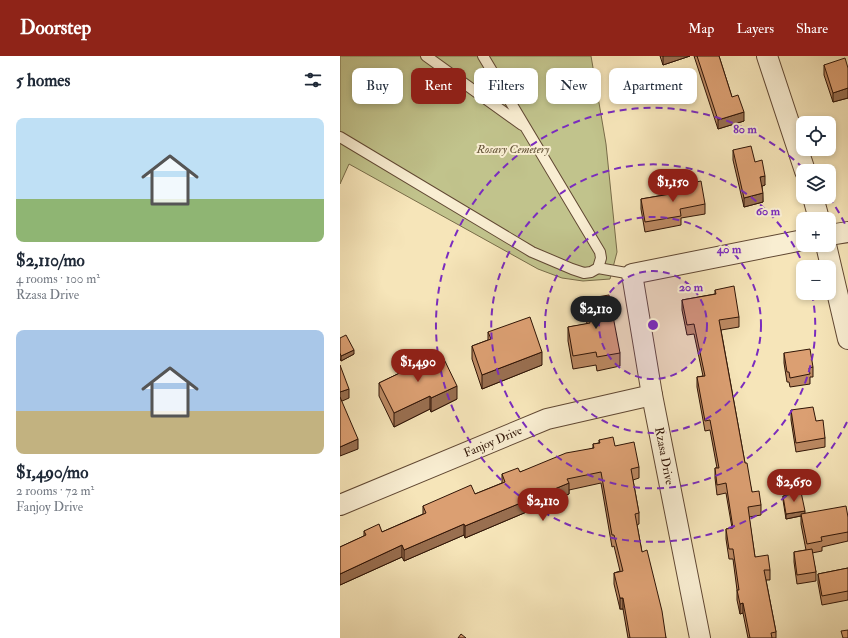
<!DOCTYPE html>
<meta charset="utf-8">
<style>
:root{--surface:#fff;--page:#f2f2f3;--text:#1f2937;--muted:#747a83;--accent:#8f2418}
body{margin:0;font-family:"IM FELL Double Pica",serif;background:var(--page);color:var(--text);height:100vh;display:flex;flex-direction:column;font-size:15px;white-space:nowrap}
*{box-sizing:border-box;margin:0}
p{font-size:13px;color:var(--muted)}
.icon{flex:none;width:22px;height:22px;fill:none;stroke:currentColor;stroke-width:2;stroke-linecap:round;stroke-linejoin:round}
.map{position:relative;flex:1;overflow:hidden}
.panel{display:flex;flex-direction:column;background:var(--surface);width:340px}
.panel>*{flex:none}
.banner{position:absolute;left:12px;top:12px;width:380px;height:36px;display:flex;gap:8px}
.buttons{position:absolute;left:456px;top:60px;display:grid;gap:8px}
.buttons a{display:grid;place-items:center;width:40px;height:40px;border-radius:8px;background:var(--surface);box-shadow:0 2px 6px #0003;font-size:20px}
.price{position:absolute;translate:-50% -34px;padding:0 9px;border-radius:14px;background:var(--accent);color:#fff;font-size:13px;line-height:26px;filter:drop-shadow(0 1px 2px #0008)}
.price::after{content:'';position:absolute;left:50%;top:24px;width:12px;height:9px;margin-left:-6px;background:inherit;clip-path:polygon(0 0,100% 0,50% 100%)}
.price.active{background:#222;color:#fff}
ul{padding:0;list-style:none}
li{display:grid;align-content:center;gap:8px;height:212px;padding:0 16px}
li span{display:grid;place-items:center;height:124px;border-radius:8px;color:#555}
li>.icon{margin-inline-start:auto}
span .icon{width:72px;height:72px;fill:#fffc;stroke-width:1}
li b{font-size:17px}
h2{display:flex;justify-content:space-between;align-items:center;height:48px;padding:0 16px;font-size:17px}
.pill{padding:0 14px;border-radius:8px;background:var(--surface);box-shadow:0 2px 6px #0003;font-size:14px;line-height:36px}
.pill.active{background:var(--accent);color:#fff}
header{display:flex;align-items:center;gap:24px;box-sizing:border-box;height:56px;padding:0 20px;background:var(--accent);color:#fff}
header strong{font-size:19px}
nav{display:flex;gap:22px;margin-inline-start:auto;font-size:14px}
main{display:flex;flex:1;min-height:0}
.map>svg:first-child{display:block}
.green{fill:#c1c38c;stroke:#786c49}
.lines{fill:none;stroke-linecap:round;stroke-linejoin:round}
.lane-casing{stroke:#614833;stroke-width:12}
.street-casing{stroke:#614833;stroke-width:22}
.lane{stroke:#f9eed2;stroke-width:10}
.street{stroke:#f9eed2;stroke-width:20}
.wall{fill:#bc8962;stroke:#2f1406}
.shaded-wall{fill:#996f50;stroke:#2f1406}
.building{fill:#db9f72;stroke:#2f1406}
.ring{fill:none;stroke:#7b2cbf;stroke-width:2;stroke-dasharray:7 5}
.labels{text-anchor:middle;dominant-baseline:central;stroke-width:4;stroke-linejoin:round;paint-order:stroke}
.park-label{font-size:12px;font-style:italic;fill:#625135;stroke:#f9eed2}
.street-label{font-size:12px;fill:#2f1406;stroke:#f9eed2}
.centre{fill:#7b2cbf;stroke:#f9eed2;stroke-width:2}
.ring-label{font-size:12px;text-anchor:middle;font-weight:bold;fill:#7b2cbf;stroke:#f9eed2;stroke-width:4;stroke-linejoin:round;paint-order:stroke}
</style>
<header>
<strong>Doorstep</strong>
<nav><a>Map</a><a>Layers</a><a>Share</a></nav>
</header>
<main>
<section class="panel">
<h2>5 homes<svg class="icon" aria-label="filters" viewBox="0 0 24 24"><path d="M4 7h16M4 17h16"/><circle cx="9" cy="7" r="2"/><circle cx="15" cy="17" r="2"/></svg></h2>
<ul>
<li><span style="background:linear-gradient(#bfe0f5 65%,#8fb573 0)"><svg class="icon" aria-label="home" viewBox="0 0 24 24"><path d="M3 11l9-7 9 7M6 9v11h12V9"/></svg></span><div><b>$2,110/mo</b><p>4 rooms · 100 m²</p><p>Rzasa Drive</p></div></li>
<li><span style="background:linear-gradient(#a9c7e8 65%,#c2b280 0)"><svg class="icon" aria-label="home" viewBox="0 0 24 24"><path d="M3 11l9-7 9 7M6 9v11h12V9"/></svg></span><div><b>$1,490/mo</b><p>2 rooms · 72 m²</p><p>Fanjoy Drive</p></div></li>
</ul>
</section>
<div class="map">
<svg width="508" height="582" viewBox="0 0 508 582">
<rect width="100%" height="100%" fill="#f6e5b9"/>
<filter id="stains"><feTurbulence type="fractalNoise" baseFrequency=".005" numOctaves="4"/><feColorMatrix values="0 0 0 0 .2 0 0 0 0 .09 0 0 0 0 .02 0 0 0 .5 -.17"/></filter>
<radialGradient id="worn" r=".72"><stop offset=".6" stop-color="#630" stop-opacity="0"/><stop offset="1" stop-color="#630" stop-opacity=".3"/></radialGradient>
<polygon class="green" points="0,0 251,0 266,88 277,196 270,223 243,225 222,222 198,213 9,108 0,128"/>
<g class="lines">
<g class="lane-casing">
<g id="lane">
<polyline points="86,0 182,69"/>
<polyline points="0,81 192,196 232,213 244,217 251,216 258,212 261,202 260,196 143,0"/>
<polyline points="258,212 292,218"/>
</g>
</g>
<g class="street-casing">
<g id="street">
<polyline points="427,0 465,115"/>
<polyline points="473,141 479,163"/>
<polyline points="489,179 508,176"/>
<polyline points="486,189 508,283"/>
<polyline points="0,449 207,363 312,339"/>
<polyline points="360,582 312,339 292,218 463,184"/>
</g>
</g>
<use href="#lane" class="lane"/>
<use href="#street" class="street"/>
</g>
<g class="wall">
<polygon points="320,0 350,0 323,9"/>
<polygon points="354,0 379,0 392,41 404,65 378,73"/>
<polygon points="484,9 508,12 508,42 493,46 484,19"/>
<polygon points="393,94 415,106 425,129 422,130 423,146 404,151 393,104"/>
<polygon points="347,128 365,148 365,158 341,162 341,169 305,176 301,153 301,143 347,135"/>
<polygon points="375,234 399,261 399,271 381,274 405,407 412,436 421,449 421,459 409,461 415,501 430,514 430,524 426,524 436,576 436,582 408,582 403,557 400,558 397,544 397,534 393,503 389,503 386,483 386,473 392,472 386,437 377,439 375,422 375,412 377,412 370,374 365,375 357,331 357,321 363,320 354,278 347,279 342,254 342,244 375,238"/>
<polygon points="245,243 280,297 280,310 257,315 256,309 233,313 228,285 228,271 247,268 245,257"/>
<polygon points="148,276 202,309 142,333 132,303 132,290 148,284"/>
<polygon points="0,282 14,298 1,305 0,302"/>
<polygon points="444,297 473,311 473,321 470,321 470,328 450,331 449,326 447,326 444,307"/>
<polygon points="86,307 117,343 91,356 90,353 54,371 39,340 39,327 66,314 66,309"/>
<polygon points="451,354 476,365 485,382 485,391 456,396 451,364"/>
<polygon points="259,384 275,390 299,411 299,422 293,424 299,457 299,468 297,469 302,496 326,582 288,582 283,553 280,553 274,528 274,517 280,515 274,490 272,491 261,427 229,434 229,438 125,482 124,479 64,505 62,501 0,529 0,491 24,480 24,475 42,476 83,458 83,450 135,438 162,427 162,418 180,416 253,392 253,388 259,387"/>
<polygon points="443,440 465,458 508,461 508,485 482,491 482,495 472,497 476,516 476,525 457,528 454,506 454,496 466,494 461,468 461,460 446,463 443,444"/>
<polygon points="508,512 508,544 482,549 478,527 478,518"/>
</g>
<g class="shaded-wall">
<polygon points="323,0 350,0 323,9"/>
<polygon points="508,32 508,42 493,46 493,37"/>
<polygon points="404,56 404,65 378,73 378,64"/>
<polygon points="425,120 425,129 420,131 420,121"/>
<polygon points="423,137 423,146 404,151 404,142"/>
<polygon points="14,294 14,298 1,305 1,300"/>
<polygon points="202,296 202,309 142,333 142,319"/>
<polygon points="117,330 117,343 91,356 91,342"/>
<polygon points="9,333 9,342 0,346 0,336"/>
<polygon points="90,340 90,353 54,371 54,357"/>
<polygon points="18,383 18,393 0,400 0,391"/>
<polygon points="229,427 229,438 125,482 125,470"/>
<polygon points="465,455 465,459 446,463 446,458"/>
<polygon points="124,468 124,479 64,505 64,494"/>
<polygon points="62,489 62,501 0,529 0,518"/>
<rect x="280" y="542" width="3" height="11"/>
<polygon points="403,547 403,557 400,558 400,548"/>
</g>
<g class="building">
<polygon points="357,0 379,0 392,41 398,39 404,56 378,64"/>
<polygon points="505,2 508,12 508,32 493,37 484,9"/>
<polygon points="411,90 415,106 422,104 425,120 420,121 423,137 404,142 393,94"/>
<polygon points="361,125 365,148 340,153 341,160 305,166 301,143 348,135 347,128"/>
<polygon points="394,230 399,261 379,264 405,407 407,407 412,436 419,435 421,449 408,451 415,501 428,499 430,514 424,514 436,576 431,577 432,582 410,582 403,547 400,548 397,534 399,534 393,493 389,493 386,473 393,472 386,427 377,429 375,412 379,412 370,364 365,365 357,321 365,320 354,268 347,269 342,244 376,238 375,234"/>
<polygon points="269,239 280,297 257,301 256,296 233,300 228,271 250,267 245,243"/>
<polygon points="190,261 202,296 142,319 132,290 151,283 148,276"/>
<polygon points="6,279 14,294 1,300 0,297 0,282"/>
<polygon points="470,293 473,311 469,312 470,318 450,322 449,316 447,316 444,297"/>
<polygon points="102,299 117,330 91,342 90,340 54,357 39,327 68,313 66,309 83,301 86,307"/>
<polygon points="0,309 9,333 0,336"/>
<polygon points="0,341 18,383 0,391"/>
<polygon points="473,351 476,365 483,364 485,382 456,387 451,354"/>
<polygon points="273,381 275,390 294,386 299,411 291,413 299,457 295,458 302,496 307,494 322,555 326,582 290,582 283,542 280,542 274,517 283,515 274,479 272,479 261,416 227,423 229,427 125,470 124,468 64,494 62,489 0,518 0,491 26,479 24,475 39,468 42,476 86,457 83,450 131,429 135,438 165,426 162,418 178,412 180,416 226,397 254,392 253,388 260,387 259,384"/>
<polygon points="461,436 465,455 446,458 443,440"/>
<polygon points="506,450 508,461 508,476 481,481 482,485 467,488 461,458"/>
<polygon points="472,493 476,516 457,519 454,496"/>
<polygon points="508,512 508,535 482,540 478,518"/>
<polygon points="508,574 508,582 503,582 501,575"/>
<polygon points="121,578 126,582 118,582"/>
</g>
<circle cx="313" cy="269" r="54" fill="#7b2cbf" fill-opacity=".12"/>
<g class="ring">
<circle cx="313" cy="269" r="54"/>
<circle cx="313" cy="269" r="108"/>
<path d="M472 238A162 162 0 1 1 464 211"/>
<path d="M507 366A217 217 0 1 1 465 114M489 141A217 217 0 0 1 507 172"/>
</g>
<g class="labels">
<g class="park-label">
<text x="173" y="93">Rosary Cemetery</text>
</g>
<g class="street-label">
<text transform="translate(153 386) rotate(-23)">Fanjoy Drive</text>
<text transform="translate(324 400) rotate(79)">Rzasa Drive</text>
</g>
</g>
<circle cx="313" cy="269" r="6" class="centre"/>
<g class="ring-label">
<text x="405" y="77">80 m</text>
<text x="428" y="159">60 m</text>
<text x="389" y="197">40 m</text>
<text x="351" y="235">20 m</text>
</g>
<rect width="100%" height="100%" filter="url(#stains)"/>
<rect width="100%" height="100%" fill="url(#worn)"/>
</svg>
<div class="buttons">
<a><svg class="icon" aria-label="locate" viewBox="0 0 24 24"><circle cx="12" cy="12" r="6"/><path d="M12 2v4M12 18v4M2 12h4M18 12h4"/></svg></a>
<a><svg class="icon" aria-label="layers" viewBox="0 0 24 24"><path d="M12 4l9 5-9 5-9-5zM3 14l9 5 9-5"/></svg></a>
<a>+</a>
<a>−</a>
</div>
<b class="price" style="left:333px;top:147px">$1,150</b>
<b class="price active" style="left:256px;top:274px">$2,110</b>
<b class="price" style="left:78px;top:327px">$1,490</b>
<b class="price" style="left:454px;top:447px">$2,650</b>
<b class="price" style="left:203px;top:466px">$2,110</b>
<div class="banner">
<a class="pill">Buy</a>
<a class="pill active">Rent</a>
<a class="pill">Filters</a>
<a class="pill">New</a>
<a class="pill">Apartment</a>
</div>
</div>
</main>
